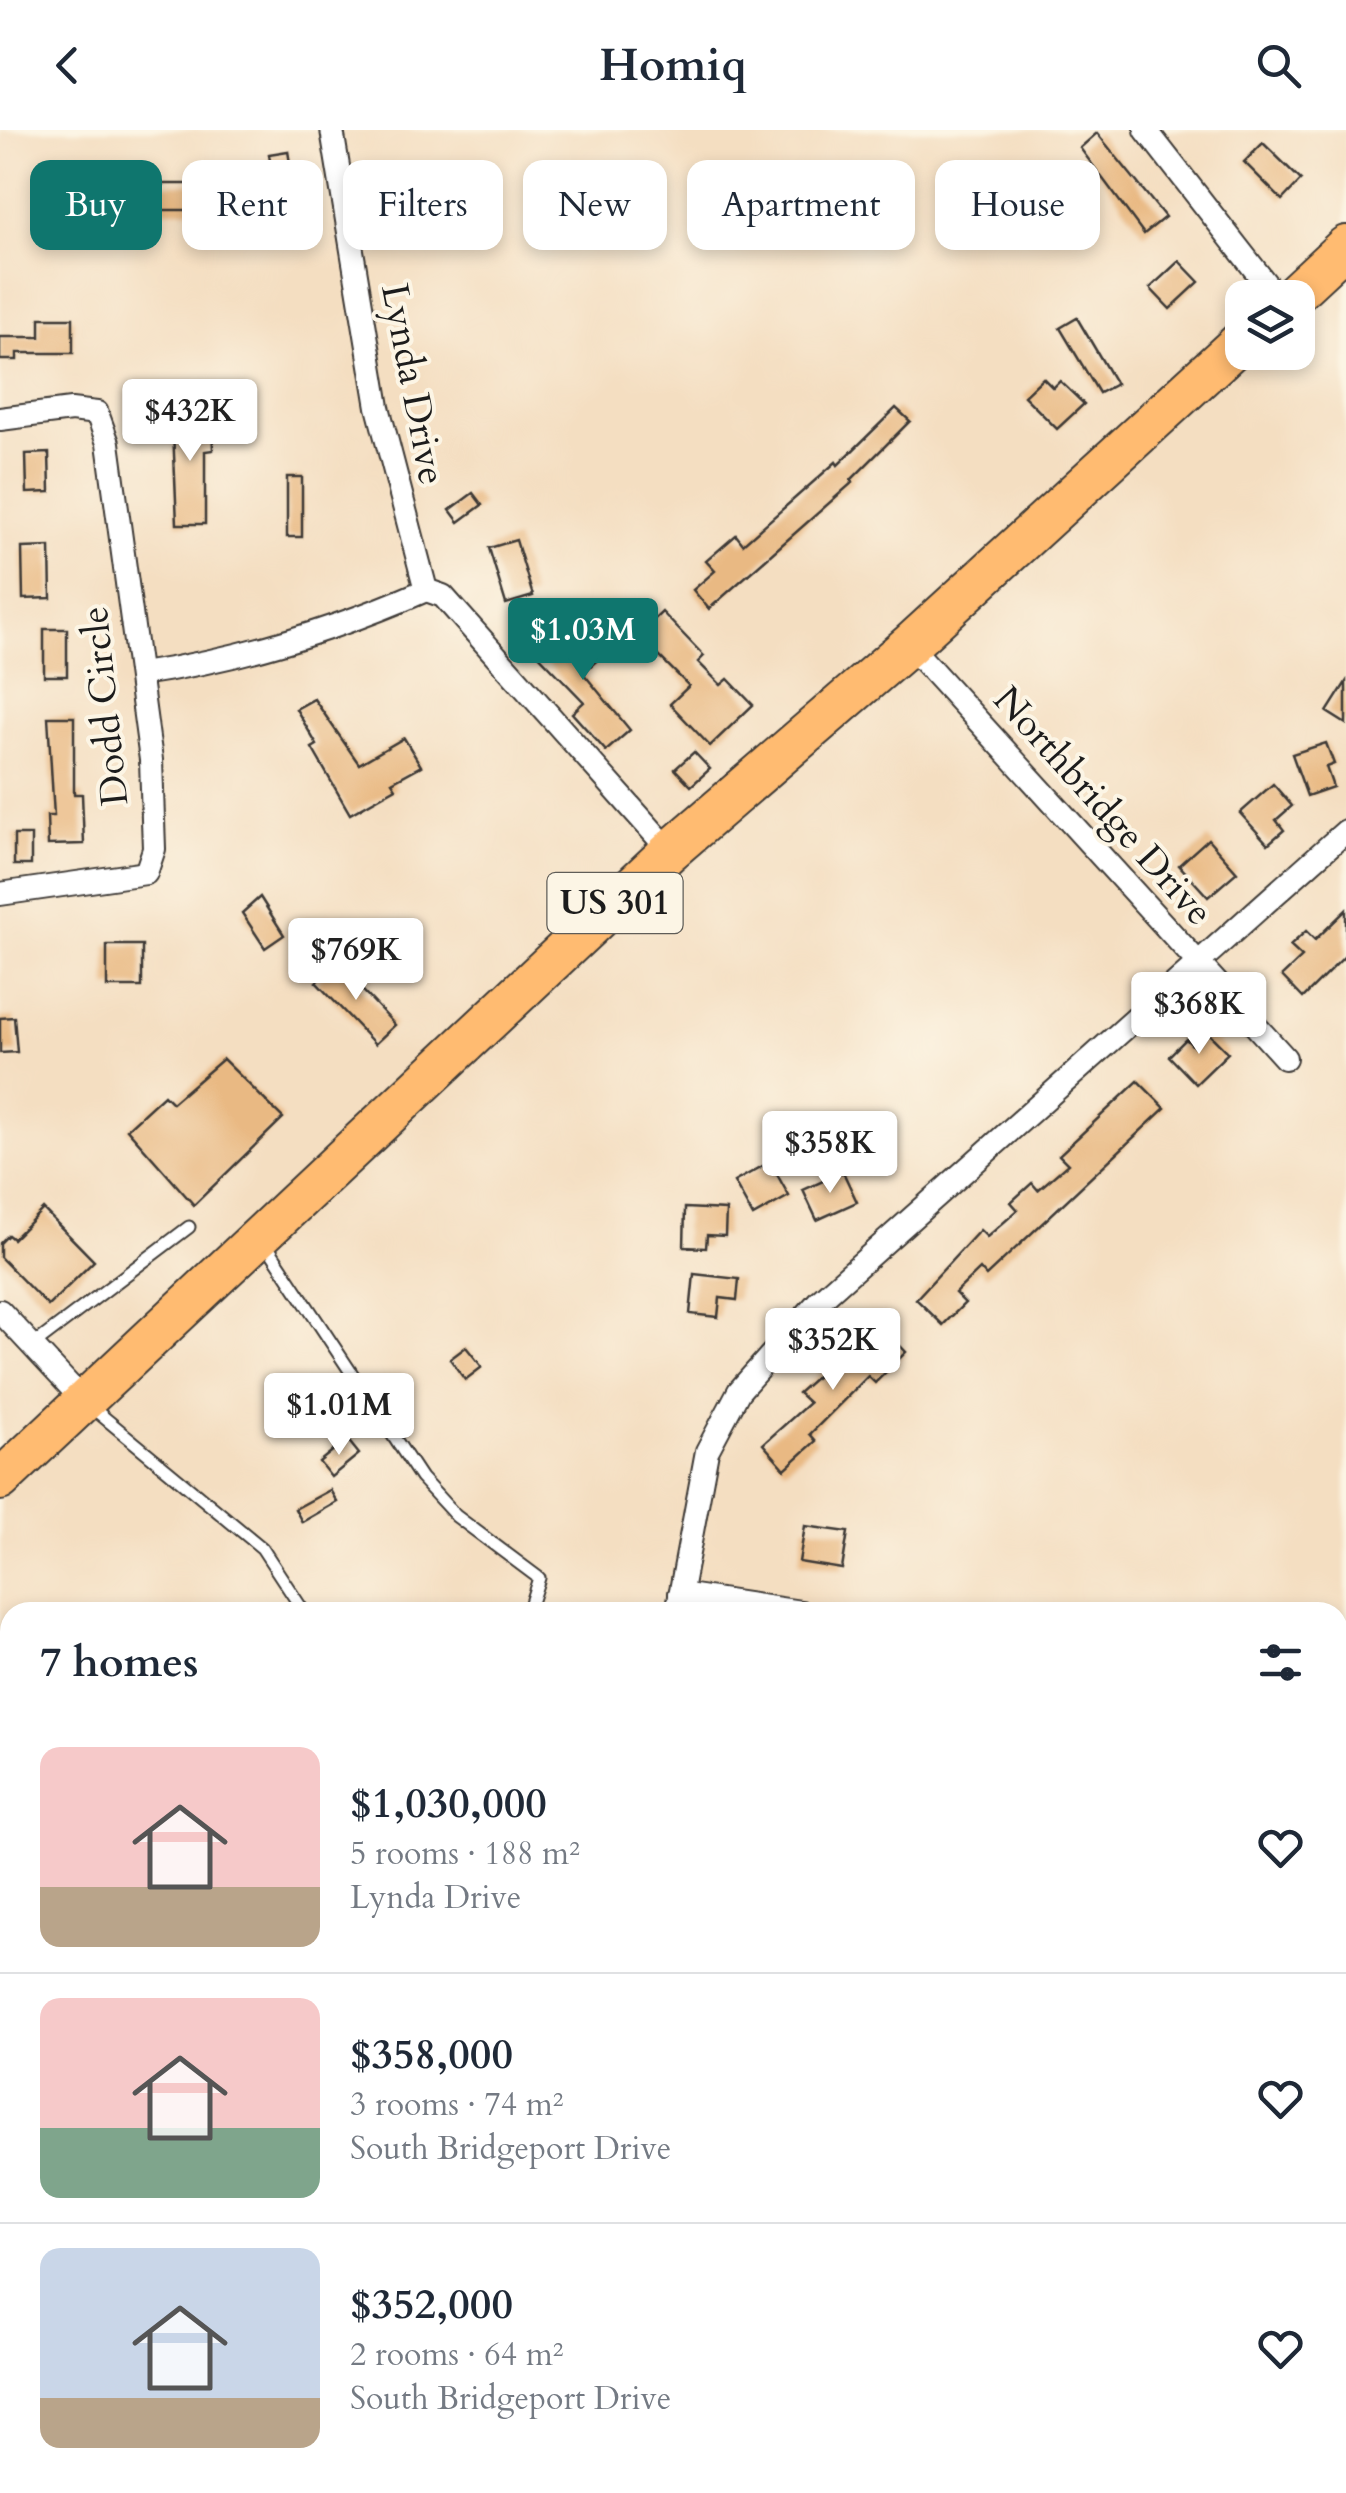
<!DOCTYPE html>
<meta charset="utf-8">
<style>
:root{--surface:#fff;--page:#f6f6f7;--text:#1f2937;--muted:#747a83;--line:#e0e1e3;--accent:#0f766e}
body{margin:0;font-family:Cardo,serif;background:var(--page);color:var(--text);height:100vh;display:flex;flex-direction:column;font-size:38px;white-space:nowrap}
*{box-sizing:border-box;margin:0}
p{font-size:32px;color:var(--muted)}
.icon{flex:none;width:55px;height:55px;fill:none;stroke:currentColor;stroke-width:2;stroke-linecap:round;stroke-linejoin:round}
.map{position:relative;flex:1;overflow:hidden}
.drawer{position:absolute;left:0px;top:1472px;width:1348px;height:892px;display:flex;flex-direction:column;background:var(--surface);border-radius:30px 30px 0 0;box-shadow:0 5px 15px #0003}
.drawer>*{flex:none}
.top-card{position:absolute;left:30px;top:30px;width:1288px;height:90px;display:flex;gap:20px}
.buttons{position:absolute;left:1225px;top:150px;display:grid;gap:20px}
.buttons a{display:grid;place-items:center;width:90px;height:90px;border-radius:20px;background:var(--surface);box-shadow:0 5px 15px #0003;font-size:50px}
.price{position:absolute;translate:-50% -85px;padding:0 22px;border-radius:10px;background:#fff;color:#222;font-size:32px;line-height:65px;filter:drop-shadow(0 2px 5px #0008)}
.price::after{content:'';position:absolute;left:50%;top:60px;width:30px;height:22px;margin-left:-15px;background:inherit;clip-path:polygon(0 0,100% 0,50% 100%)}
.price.selected{background:var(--accent);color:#fff}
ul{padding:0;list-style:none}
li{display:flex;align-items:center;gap:30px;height:250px;padding:0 40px}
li+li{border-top:2px solid var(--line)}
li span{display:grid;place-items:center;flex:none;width:280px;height:200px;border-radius:20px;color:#555}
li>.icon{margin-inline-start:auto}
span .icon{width:120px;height:120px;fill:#fffc;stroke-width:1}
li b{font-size:42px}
h2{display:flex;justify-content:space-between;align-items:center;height:120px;padding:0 40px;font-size:42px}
.pill{padding:0 35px;border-radius:20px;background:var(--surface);box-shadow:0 5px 15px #0003;font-size:35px;line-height:90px}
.pill.selected{background:var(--accent);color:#fff}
header{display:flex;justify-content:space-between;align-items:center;height:130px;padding:0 40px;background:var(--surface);font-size:45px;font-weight:800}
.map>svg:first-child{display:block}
.building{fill:#e9b983}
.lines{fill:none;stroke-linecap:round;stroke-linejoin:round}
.lane-casing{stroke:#3c3935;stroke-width:15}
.street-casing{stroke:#3c3935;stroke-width:26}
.highway-casing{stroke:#3c3935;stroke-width:44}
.lane{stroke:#fff;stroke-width:11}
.street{stroke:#fff;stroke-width:22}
.highway{stroke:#ffbb71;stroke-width:40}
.labels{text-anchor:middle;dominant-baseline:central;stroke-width:8;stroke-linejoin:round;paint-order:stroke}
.shield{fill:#fcf5e5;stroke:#5f5d58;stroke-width:2.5}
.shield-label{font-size:35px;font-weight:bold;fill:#1c1c1c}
.street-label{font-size:38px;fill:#1c1c1c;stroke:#fcf5e5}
</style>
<header><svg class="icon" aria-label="back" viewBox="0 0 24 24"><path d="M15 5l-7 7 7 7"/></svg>Homiq<svg class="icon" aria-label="search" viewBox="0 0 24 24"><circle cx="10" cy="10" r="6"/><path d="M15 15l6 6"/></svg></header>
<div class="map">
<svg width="1346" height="2363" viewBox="0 0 1346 2363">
<rect width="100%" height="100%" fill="#fcf5e5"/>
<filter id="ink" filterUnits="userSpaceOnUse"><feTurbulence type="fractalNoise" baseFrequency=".01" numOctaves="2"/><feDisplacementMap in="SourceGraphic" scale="20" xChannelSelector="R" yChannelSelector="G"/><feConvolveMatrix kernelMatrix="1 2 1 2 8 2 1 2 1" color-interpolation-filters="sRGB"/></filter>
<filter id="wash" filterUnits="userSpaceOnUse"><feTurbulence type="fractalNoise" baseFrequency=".0048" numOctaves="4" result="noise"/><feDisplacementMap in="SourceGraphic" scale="40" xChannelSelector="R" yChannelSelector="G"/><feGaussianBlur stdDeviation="2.25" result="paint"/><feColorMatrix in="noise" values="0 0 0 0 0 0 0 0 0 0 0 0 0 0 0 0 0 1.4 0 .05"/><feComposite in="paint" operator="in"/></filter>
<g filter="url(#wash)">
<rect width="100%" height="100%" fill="#f4dec1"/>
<g id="blocks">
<g class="building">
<polygon points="1097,3 1165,87 1144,104 1080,18"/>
<polygon points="1263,13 1301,50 1282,70 1244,32"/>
<polygon points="288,21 295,64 275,67 269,24"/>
<rect x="142" y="54" width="55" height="26"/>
<polygon points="1179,131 1199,152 1170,179 1150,158"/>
<polygon points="40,188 73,188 73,223 17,223 17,230 0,230 0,207 40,207"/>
<polygon points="1077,188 1116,254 1099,263 1060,198"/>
<polygon points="1043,248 1053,258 1060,251 1084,274 1057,299 1024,266"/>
<polygon points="172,277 198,277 198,292 212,292 213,320 205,321 205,394 177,394"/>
<polygon points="896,278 910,291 851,350 853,352 709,479 693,460 715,441 706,431 736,405 743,414 836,332 838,335"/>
<polygon points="49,323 50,362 27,363 26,324"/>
<rect x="287" y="347" width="15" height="60"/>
<polygon points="473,363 482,375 459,392 450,380"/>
<polygon points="516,410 533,466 506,474 489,418"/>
<polygon points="50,417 51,468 23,469 22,418"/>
<polygon points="662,482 704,526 698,532 721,555 728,549 753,575 710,616 670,574 689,556 638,505"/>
<polygon points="555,497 574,524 600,500 614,515 583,543 630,600 606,621 572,583 584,572 529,515"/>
<rect x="44" y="499" width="23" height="47"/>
<polygon points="1346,552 1346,594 1327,582"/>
<polygon points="314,569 359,634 404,608 421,636 392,652 396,658 350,684 312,618 317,615 296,579"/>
<polygon points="48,587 74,587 74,664 82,664 84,714 48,715 47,686 54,686"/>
<polygon points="1326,613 1334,634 1326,637 1333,657 1307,666 1292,624"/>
<polygon points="694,622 710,639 691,656 675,639"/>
<polygon points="1273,654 1292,676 1276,690 1284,700 1268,714 1240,683"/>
<rect x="14" y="705" width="17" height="30"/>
<polygon points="1208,709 1237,742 1208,767 1179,735"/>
<polygon points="260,767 284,805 265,818 242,783"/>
<polygon points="1346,780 1346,825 1303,868 1282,846 1302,827 1290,816 1306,801 1315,810"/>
<rect x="107" y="815" width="35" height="42"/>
<polygon points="337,833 395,895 375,914 316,852"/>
<polygon points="14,887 17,922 0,923 0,888"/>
<polygon points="1208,903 1228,923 1196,954 1169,926 1186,909 1194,917"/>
<polygon points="223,929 283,988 194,1075 127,999 164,965 172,973"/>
<polygon points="1138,951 1165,978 986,1146 980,1139 955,1163 965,1173 943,1195 916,1169 980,1100 987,1107 1018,1080 1011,1072 1032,1053 1038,1060 1068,1034 1059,1025"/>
<polygon points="770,1032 789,1066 753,1086 734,1052"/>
<polygon points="843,1042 857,1072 817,1090 803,1060"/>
<polygon points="685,1078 726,1080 725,1106 707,1105 706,1118 684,1117"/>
<polygon points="43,1079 94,1131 48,1176 0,1127 0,1113 8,1105 13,1109"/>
<polygon points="694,1144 739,1149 737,1170 720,1168 718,1187 690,1184"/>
<polygon points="885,1200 906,1222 875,1253 868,1246 810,1304 816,1311 785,1339 763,1314 809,1273 798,1263 863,1205 871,1213"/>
<polygon points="466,1217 482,1237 465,1250 450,1229"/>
<polygon points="347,1309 359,1324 331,1347 319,1332"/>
<polygon points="330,1360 337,1372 302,1392 295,1379"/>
<polygon points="805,1396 848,1402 842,1439 799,1432"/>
</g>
</g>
</g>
<g filter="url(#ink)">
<use href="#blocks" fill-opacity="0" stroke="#3c3935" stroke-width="2.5"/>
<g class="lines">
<g class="lane-casing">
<g id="lane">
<polyline points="264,1111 421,1348 456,1386 539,1448 528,1482"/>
<polyline points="32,1216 189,1097"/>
<polyline points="89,1275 262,1418 304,1482"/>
</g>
</g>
<g class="street-casing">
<g id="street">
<polyline points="332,0 378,277 426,460 443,466 670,721"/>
<polyline points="1146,0 1277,168"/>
<polyline points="0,289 71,280 97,283 108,313 151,630 154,719 146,743 0,764"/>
<polyline points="909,515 1285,928"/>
<path d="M141 544C240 529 335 500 426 460"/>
<polyline points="0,1181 82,1269"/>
<polyline points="680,1464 801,1482"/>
<polyline points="677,1482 707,1321 739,1261 819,1171 1346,701"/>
<polyline points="0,2002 10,2017"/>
<polyline points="1338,2072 1346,2071"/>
<polyline points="239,2355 244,2363"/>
</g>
</g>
<g class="highway-casing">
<g id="highway">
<polyline points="1290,168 1346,116"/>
<polyline points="0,1350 670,721 909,515 1242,210"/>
</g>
</g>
<use href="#lane" class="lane"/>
<use href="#street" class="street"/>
<use href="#highway" class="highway"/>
</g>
</g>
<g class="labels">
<rect class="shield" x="547.5" y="743" width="135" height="60" rx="8"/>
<g class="shield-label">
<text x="615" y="773">US 301</text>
</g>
<g class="street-label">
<text transform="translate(413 254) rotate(79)">Lynda Drive</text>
<text transform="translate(105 576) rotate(-96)">Dodd Circle</text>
<text transform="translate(1103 676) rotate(48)">Northbridge Drive</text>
</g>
</g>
</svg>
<div class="buttons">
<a><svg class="icon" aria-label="layers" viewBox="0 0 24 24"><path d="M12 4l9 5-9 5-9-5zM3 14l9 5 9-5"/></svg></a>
</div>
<b class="price" style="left:190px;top:334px">$432K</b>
<b class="price selected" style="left:583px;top:553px">$1.03M</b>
<b class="price" style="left:356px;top:873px">$769K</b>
<b class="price" style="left:1199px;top:927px">$368K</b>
<b class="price" style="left:830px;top:1066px">$358K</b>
<b class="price" style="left:833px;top:1263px">$352K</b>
<b class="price" style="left:339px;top:1328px">$1.01M</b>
<div class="top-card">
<a class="pill selected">Buy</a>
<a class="pill">Rent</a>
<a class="pill">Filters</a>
<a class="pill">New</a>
<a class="pill">Apartment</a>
<a class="pill">House</a>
</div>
<section class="drawer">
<h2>7 homes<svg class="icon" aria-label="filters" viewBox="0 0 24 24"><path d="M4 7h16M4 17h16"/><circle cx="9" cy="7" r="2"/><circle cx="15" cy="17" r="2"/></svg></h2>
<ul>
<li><span style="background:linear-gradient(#f6c9c9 70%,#b9a48a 0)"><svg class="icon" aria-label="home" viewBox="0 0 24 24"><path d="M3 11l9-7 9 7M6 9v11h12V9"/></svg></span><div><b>$1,030,000</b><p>5 rooms · 188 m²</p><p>Lynda Drive</p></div><svg class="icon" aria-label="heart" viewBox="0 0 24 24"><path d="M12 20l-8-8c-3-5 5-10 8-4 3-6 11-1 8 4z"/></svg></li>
<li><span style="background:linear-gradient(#f6c9c9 65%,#7fa58c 0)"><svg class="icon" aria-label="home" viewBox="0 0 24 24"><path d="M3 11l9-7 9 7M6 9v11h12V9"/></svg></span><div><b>$358,000</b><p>3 rooms · 74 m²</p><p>South Bridgeport Drive</p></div><svg class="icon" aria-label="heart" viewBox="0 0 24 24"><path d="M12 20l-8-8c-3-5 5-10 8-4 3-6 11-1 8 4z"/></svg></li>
<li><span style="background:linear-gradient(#c9d6e8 75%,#b9a48a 0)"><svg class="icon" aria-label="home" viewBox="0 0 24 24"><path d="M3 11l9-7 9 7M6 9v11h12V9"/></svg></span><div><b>$352,000</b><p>2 rooms · 64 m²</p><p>South Bridgeport Drive</p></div><svg class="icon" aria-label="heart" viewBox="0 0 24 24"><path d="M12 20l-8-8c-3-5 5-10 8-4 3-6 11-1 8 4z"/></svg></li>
</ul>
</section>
</div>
